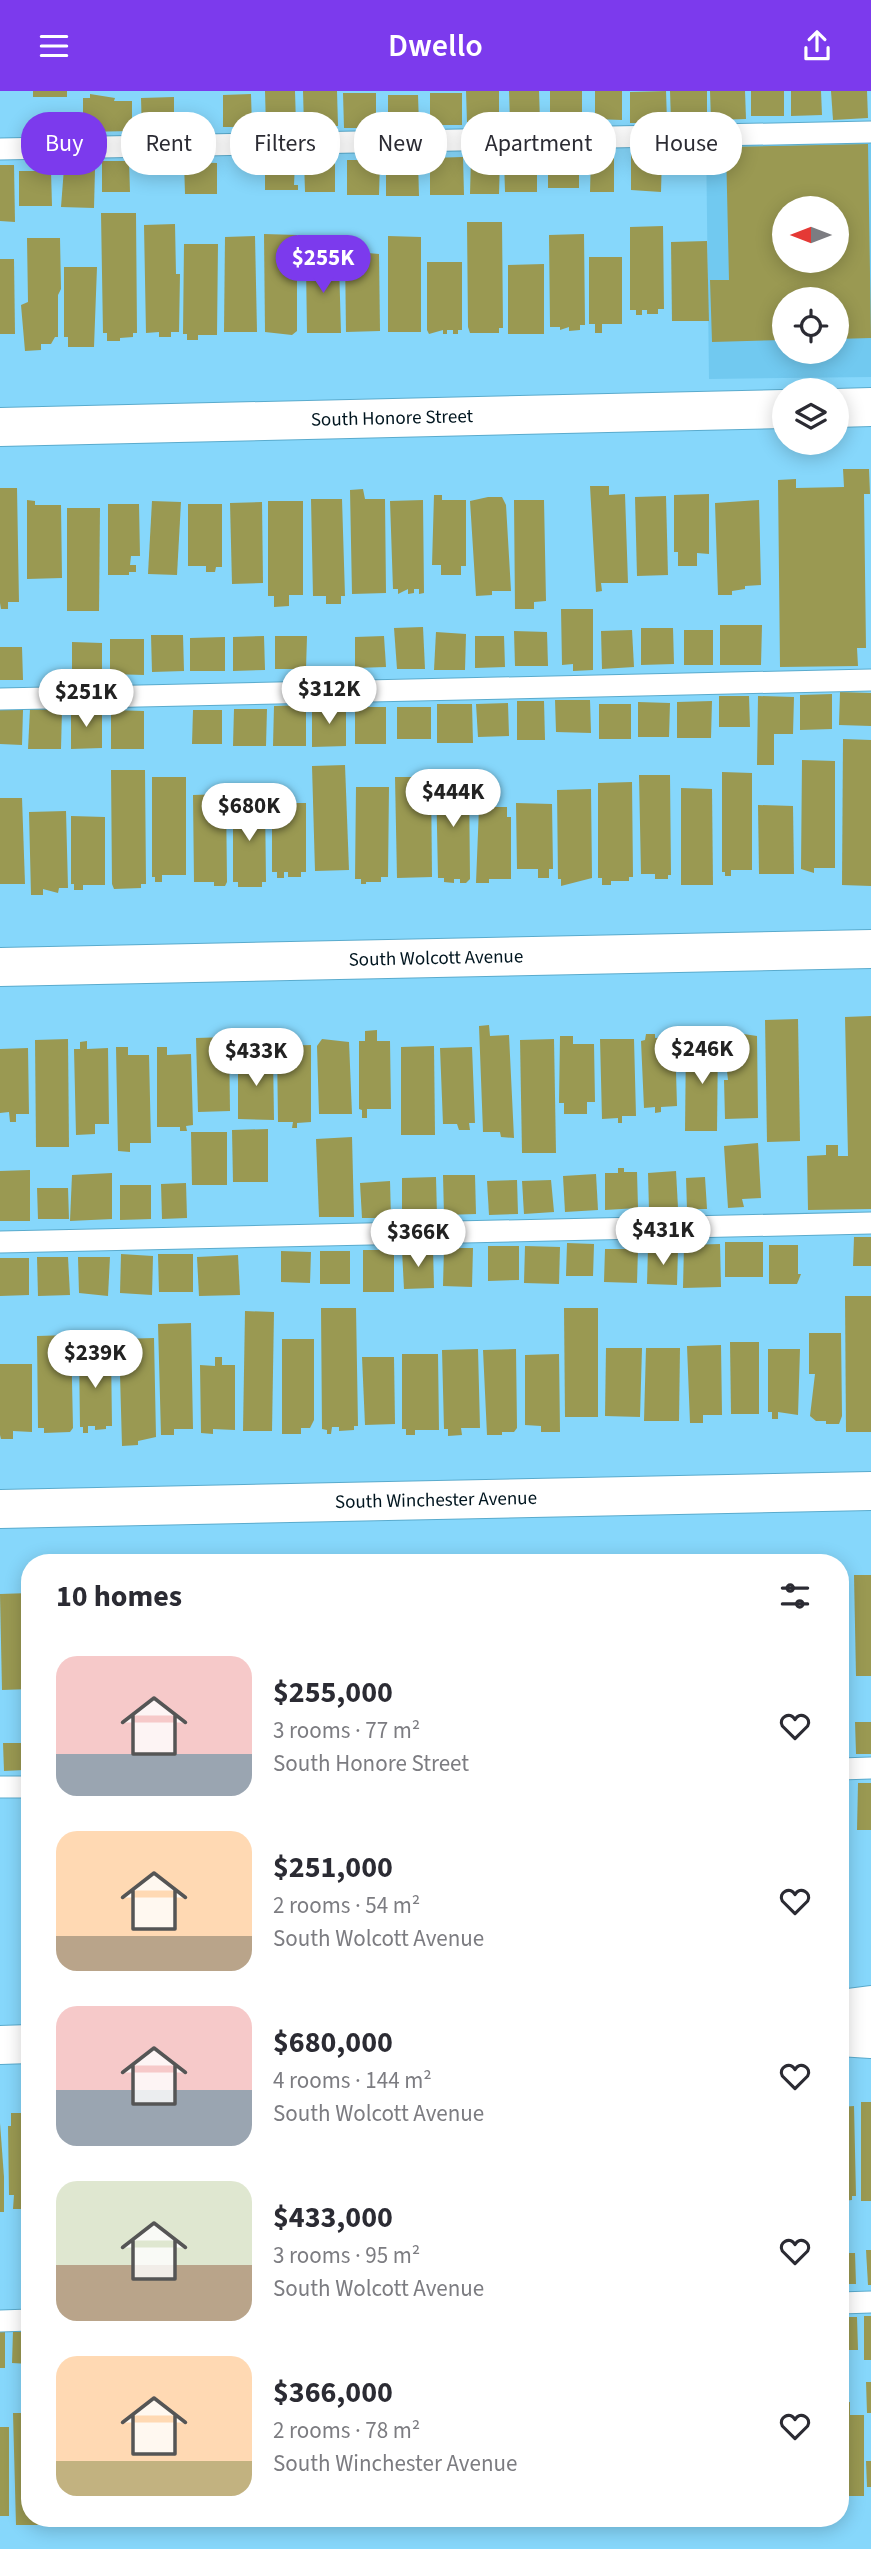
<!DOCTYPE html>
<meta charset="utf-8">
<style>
:root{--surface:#fff;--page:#f7f7f7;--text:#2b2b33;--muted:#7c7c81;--accent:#7c3aed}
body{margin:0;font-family:"Source Sans 3",sans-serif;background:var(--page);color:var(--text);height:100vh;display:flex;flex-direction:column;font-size:26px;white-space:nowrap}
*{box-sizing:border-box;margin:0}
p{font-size:23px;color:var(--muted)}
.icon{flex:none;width:38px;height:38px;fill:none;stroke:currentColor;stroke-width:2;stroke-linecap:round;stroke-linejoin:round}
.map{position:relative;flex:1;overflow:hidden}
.panel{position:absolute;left:21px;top:1463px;width:828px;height:973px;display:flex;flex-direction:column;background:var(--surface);border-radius:28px;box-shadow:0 4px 18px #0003}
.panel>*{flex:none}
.hud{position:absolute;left:21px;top:21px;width:830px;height:63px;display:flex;gap:14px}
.needle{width:46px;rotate:270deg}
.fabs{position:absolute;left:772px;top:105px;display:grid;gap:14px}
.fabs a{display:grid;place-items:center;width:77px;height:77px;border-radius:50%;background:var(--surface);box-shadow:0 4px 18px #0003;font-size:35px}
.price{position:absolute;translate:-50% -60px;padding:0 16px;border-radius:24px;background:#fff;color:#222;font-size:23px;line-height:46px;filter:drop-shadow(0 2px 4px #0008)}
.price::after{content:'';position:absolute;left:50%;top:42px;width:21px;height:16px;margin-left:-10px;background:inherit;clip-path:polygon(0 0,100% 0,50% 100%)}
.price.current{background:var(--accent);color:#fff}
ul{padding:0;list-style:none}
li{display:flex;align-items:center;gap:21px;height:175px;padding:0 35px}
li span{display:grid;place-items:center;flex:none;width:196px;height:140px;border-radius:21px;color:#555}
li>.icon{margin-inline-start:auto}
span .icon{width:84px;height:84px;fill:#fffc;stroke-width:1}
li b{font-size:30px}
h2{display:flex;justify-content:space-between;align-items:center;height:84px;padding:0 35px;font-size:30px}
.pill{padding:0 24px;border-radius:28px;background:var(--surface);box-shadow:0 4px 18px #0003;font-size:24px;line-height:63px}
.pill.current{background:var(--accent);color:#fff}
header{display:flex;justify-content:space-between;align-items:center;height:91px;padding:0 35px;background:var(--accent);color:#fff;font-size:32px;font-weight:600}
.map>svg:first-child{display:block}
.built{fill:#71c9f0;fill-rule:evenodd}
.building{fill:#9a9952;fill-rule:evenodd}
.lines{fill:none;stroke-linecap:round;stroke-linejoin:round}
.service-casing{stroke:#5aabcd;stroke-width:23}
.minor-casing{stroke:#5aabcd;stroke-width:40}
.secondary-casing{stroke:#5aabcd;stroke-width:40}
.service{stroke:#fff;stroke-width:21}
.minor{stroke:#fff;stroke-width:38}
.secondary{stroke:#fff;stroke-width:38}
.labels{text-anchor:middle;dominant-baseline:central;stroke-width:6;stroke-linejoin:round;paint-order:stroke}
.street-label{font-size:19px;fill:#00151f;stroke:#d9effa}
</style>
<header><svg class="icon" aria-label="menu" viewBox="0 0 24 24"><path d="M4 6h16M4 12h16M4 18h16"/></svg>Dwello<svg class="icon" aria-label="share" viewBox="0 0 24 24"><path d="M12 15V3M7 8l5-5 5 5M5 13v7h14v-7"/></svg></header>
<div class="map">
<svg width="871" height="2458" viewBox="0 0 871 2458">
<rect width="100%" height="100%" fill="#86d7fb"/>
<path class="built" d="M871 41V286L709 288 706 44ZM784 117H836V170H784ZM784 208H836V261H784Z"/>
<g class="building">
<rect x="33" y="0" width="34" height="6"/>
<polygon points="265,0 295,0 296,34 266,36"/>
<polygon points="303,0 337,0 338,35 304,35"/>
<polygon points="466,0 499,0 499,31 467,31"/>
<polygon points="509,0 539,0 540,31 510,31"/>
<rect x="550" y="0" width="32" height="30"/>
<polygon points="595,0 622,0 622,29 595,28"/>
<polygon points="666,0 667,32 630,32 630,1"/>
<polygon points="670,0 707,0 707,30 671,30"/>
<polygon points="710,0 745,0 746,28 711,29"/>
<rect x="751" y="0" width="33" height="25"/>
<polygon points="791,0 821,0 822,24 791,25"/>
<polygon points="831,0 867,0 868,27 833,29"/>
<polygon points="343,2 376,2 376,37 344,37"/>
<rect x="430" y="2" width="32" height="32"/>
<polygon points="90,3 115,7 114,10 132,10 132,40 83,41 83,7 90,7"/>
<polygon points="251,3 252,36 223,36 223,4"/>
<polygon points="388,4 418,4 419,34 388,35"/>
<polygon points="174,6 174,41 142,42 141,7"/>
<path d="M868 53 871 247 836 248V208H784V249L712 251 710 189H729L726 56ZM784 117H836V170H784Z"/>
<polygon points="631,61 662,62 661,101 631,99"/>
<rect x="548" y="64" width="31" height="33"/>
<polygon points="591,65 614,65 614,101 590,101"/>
<polygon points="463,66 464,104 430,104 430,67"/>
<polygon points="471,66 500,66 499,103 470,103"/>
<polygon points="537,66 537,101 505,101 504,67"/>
<polygon points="304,68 335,68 335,101 305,101"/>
<polygon points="347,69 380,69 379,104 347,104"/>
<polygon points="102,70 129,70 130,101 102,101"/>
<polygon points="265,70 295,71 294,94 298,94 298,99 265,99"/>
<polygon points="386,70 418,70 419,105 386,105"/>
<polygon points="184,71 217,72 217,103 185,103"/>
<polygon points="0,74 14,74 15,131 0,130"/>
<polygon points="64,77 95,78 94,117 61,116"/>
<polygon points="19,80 51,80 52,115 19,115"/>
<polygon points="101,122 136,122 137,242 133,242 133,246 120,247 120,250 107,250 107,242 103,242"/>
<polygon points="467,131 502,131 503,237 499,237 499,242 470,242 468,236"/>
<polygon points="175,133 176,183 180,183 179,241 171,241 171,246 159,246 159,241 146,242 144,134"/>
<polygon points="663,135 664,218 658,218 658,223 647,223 647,219 642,219 642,224 636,224 636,219 630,219 630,136"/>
<polygon points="264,143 297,144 297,240 292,244 265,241"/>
<polygon points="584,143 585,234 580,234 580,239 569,240 569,236 560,239 560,236 550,236 549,144"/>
<polygon points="255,145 257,241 224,241 225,146"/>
<polygon points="388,145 421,146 421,241 388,241"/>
<polygon points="27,147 60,147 61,198 58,204 58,246 55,246 51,253 41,253 41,259 25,260 21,214 28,211"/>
<polygon points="707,150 709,230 672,230 671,151"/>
<polygon points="184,153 218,153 217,244 198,244 198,249 187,249 187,243 183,243"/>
<polygon points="328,159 329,173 339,173 341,242 307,242 306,174 309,174 310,160"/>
<polygon points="345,160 379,163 380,240 346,241"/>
<polygon points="589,166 622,166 622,233 602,233 602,242 595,242 595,233 589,233"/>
<polygon points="0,168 14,168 15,243 0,243"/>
<polygon points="427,171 462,171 462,239 458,239 458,243 453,243 453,239 447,239 447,243 443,243 443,239 429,243 427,239"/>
<polygon points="544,173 544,243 508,243 508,174"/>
<polygon points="64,176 97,176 94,256 68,256 68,246 64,246"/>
<polygon points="843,378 869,378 870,403 864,403 866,557 857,557 858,575 780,576 778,389 796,388 796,397 844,396"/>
<polygon points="590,395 609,395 609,404 625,403 628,492 601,492 602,500 596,501"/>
<polygon points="0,397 17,397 19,511 8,511 8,518 1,518 0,512"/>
<polygon points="363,398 365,408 385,408 386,502 352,503 350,399"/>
<polygon points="709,403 709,463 697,462 697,475 678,475 678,461 674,461 674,404"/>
<polygon points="434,404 442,404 442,409 466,409 466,475 461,475 461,484 441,484 441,474 432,474"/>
<polygon points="666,405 668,484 637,485 635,406"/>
<polygon points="488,406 502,406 506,414 511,500 492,500 492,504 476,505 470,410"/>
<polygon points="311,408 342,408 345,505 341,505 341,513 326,513 326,505 313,505"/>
<polygon points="27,409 35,410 35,414 61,414 62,487 27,488"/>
<polygon points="423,409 424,502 419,503 419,498 414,498 414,502 408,503 408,498 398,503 398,498 393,498 390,410"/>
<polygon points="514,409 544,409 546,510 534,511 534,518 515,518"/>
<polygon points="759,409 761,494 745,495 745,498 732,500 732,504 718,504 715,412"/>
<polygon points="152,410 181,411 177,484 148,483"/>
<polygon points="268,410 303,410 303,504 289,504 289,515 274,516 274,505 268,505"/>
<polygon points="262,411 263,492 232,493 230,412"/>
<polygon points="108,413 139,413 140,465 131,465 130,474 136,474 136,481 129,481 129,484 108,484"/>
<polygon points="188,413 222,413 222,476 216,476 215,481 206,481 206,475 188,475"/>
<polygon points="67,417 100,417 99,520 67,520"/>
<polygon points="561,518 593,518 593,579 573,580 573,573 562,574"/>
<polygon points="720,534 762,534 761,574 720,574"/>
<polygon points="423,536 425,578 397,578 394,537"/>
<polygon points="641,537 673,537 674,573 641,574"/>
<polygon points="632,539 634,576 602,578 601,540"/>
<rect x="684" y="539" width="29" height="35"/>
<polygon points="514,540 547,541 548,575 515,575"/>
<polygon points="436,541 466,543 465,579 434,579"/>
<polygon points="151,544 183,544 184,580 152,581"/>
<polygon points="264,545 265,579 233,580 233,546"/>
<polygon points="275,545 307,545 306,578 275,578"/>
<polygon points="384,545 386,576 355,577 355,546"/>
<polygon points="475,545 504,545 505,576 475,577"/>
<polygon points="225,546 225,580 190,580 190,547"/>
<polygon points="110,548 144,548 144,584 110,583"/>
<polygon points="72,551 102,552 102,585 72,585"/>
<polygon points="0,556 22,556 23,589 0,589"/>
<polygon points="840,601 871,602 871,635 839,634"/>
<polygon points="832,603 832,638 800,639 800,604"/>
<polygon points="719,605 749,605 750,636 719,636"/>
<polygon points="758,605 794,606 793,643 774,643 774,674 757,674"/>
<polygon points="555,609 590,609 591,642 556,641"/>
<polygon points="517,610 544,610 545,649 517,649"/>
<polygon points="712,610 711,647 677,647 677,611"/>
<polygon points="638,611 670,612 669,646 638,646"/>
<polygon points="508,612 509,645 478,646 476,613"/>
<polygon points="437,613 472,613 473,652 437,652"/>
<rect x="599" y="613" width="32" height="35"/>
<polygon points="306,614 306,655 273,655 274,615"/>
<polygon points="312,615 346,615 346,655 312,656"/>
<rect x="355" y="616" width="31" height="37"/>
<rect x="397" y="616" width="34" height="32"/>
<polygon points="0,618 23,619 22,654 0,653"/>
<polygon points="30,618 62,619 61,658 28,658"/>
<polygon points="234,618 267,618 266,655 233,655"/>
<polygon points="102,619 102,657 71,658 71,620"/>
<polygon points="111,619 144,620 144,658 111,658"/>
<polygon points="193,619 222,619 222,653 192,653"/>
<polygon points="843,648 871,649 871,795 842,794"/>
<polygon points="802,669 835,670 835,777 814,777 814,782 801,778"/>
<polygon points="345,674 349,779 315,780 312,675"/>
<polygon points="111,679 145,679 146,793 141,793 141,797 114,798 112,793"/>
<polygon points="722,681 752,682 752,779 731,779 731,785 725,785 725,781 722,781"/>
<polygon points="639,684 670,684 671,784 668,784 668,788 655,788 655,783 641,783"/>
<polygon points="152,686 186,686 186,784 162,784 162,791 155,791 155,786 152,786"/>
<polygon points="395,686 431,686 432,786 397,787"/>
<polygon points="469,686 470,788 466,792 460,792 460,788 454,788 454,792 444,791 444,787 438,787 436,687"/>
<polygon points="632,691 633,786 629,786 629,790 611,790 611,794 602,794 602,787 598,787 598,692"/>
<polygon points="356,696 389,696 388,786 381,786 381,791 366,791 366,793 361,793 361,788 355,788"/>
<polygon points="681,697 712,698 713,794 681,794"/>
<polygon points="591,698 592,787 561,795 561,788 558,788 557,699"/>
<polygon points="226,703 227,791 225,795 214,795 214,791 194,791 193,704"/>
<polygon points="0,707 22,707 25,793 0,793"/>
<polygon points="233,708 265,708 266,791 262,791 262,796 238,796 238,791 233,791"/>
<polygon points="272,712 306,712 306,781 301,781 301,786 288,786 288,781 284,781 284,787 277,787 277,781 272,781"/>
<polygon points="516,712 552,713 553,778 549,778 549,787 538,787 538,778 517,778"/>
<polygon points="758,714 793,715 794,783 759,783"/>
<polygon points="479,716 507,716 507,726 511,726 511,788 489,788 489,792 476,792"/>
<polygon points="66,720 68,797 59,797 58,802 43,798 43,804 31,804 29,721"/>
<polygon points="71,725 105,726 105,794 83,794 83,799 74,799 74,793 71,793"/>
<polygon points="871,925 871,1118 808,1119 807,1065 826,1064 826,1054 838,1054 838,1065 848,1065 845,926"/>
<polygon points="798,928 800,1050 767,1051 765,929"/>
<polygon points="489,934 490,945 509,944 514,1047 501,1046 500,1041 483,1041 479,935"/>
<polygon points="377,939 377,950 390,950 391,1018 367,1018 367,1027 362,1027 362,1019 359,1018 359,950 365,950 365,940"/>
<polygon points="730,941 757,945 758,1027 725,1028 724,989 728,989 723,945"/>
<polygon points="646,943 655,943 655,947 675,946 677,1015 661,1016 661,1021 655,1022 655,1016 644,1017 641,950 645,949"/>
<polygon points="560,945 573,945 573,953 594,953 595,1011 587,1011 587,1023 564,1023 564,1012 559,1012"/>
<polygon points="229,946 230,1020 198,1021 196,947"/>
<polygon points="68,948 69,1056 36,1056 35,949"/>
<polygon points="322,948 349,951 352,1023 319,1023 317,955"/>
<polygon points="554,948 556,1062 522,1062 520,949"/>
<polygon points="600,948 634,948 636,1025 622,1025 622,1032 618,1032 618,1027 602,1028"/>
<polygon points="686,949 718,949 717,1040 685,1040"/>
<polygon points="87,950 87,958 108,957 109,1033 95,1033 95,1043 76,1044 74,958 80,958 80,951"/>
<polygon points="311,954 311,1031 297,1032 297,1037 292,1037 293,1031 278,1031 277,955"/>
<polygon points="434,955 435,1044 401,1044 401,956"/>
<polygon points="116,956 128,956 128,964 149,964 151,1052 130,1052 130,1061 118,1060"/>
<polygon points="157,956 167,956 167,964 191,963 193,1034 186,1035 187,1040 180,1040 180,1036 157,1036"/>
<polygon points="472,956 475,1032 469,1032 470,1039 459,1039 457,1033 443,1033 440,957"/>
<polygon points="28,957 29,1023 16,1023 16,1031 10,1031 9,1021 0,1022 0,958"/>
<polygon points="238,965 273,965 274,1029 238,1028"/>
<polygon points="268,1038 268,1091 233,1091 232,1039"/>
<polygon points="191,1041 227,1041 227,1094 192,1094"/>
<polygon points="352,1046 354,1126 319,1126 316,1048"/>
<polygon points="758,1052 761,1107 742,1108 744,1116 728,1117 724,1055"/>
<polygon points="618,1077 624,1077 624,1081 637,1081 638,1117 605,1119 605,1082 618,1082"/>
<polygon points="30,1079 30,1130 0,1130 0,1080"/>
<polygon points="676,1080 678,1117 649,1119 648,1082"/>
<polygon points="112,1082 112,1128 70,1130 72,1084"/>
<polygon points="596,1083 598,1119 565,1121 563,1085"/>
<polygon points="443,1084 475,1084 476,1123 444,1124"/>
<polygon points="436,1086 437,1125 402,1125 402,1087"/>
<polygon points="705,1086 707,1118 687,1118 686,1087"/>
<polygon points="517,1089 518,1123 489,1124 487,1090"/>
<polygon points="551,1089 554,1121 524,1123 522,1090"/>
<polygon points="390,1090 391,1127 362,1127 360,1092"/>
<polygon points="186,1092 187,1127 162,1128 161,1093"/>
<polygon points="120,1094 151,1094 151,1128 120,1129"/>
<polygon points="37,1097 68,1097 69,1128 38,1128"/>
<polygon points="854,1146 871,1146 871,1175 853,1175"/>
<rect x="725" y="1151" width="38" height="35"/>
<polygon points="567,1152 594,1153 593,1185 566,1185"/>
<polygon points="720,1153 721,1196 683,1197 684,1154"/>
<polygon points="769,1154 798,1154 798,1183 801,1183 797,1193 769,1193"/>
<polygon points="488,1155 519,1155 519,1189 488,1190"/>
<polygon points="525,1155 560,1156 559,1193 524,1192"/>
<polygon points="433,1157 434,1197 404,1198 402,1159"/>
<polygon points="444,1157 473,1157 472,1196 443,1195"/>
<polygon points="648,1157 678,1158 677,1194 647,1193"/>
<polygon points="605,1158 638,1158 637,1192 604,1191"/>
<rect x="363" y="1159" width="31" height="42"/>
<polygon points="281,1160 311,1161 310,1192 281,1191"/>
<rect x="320" y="1160" width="30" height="33"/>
<polygon points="121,1163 153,1165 152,1204 120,1202"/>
<polygon points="158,1163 193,1163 193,1201 159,1201"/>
<polygon points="238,1164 240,1204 199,1205 197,1166"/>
<polygon points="37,1166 68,1166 70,1204 38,1205"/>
<polygon points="78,1166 110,1166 108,1205 79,1202"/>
<polygon points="0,1167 29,1167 29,1204 0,1205"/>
<polygon points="845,1205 871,1205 871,1341 846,1341"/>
<polygon points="321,1217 356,1217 358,1335 354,1335 354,1339 339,1340 339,1336 332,1336 331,1343 327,1343 327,1339 322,1338"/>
<polygon points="564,1217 598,1217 598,1326 565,1326"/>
<polygon points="245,1220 274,1221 272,1340 243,1340"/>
<polygon points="191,1232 193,1338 174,1338 174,1344 161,1344 158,1233"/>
<polygon points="809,1242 841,1242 842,1325 839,1333 826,1333 826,1330 816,1330 810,1325 815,1283 809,1283"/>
<polygon points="71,1244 73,1337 70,1341 44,1342 44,1337 38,1337 37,1245"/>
<polygon points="154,1247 156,1346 138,1350 138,1354 122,1355 119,1248"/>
<polygon points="282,1248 314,1248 314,1329 310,1337 301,1337 301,1343 282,1343"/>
<polygon points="730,1251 759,1251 759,1323 731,1323"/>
<polygon points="721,1254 722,1324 703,1324 703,1332 690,1332 687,1255"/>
<polygon points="606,1257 642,1257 640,1326 605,1325"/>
<polygon points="646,1257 680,1257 679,1330 644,1330"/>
<polygon points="478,1258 480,1337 461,1337 462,1344 448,1345 448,1338 444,1338 442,1259"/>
<polygon points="516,1258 517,1337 514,1341 502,1341 502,1344 487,1344 483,1259"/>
<polygon points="768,1258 800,1258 798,1324 778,1321 778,1328 772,1328 772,1321 768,1321"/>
<polygon points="79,1261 111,1261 112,1335 106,1335 106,1338 95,1339 95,1335 88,1335 88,1342 83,1342 83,1336 80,1336"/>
<polygon points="402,1263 438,1263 439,1339 415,1339 415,1344 406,1344 406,1338 402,1338"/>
<polygon points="559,1263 560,1341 541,1341 541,1335 525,1334 525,1264"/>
<polygon points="215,1266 222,1266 222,1274 235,1274 235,1339 213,1338 213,1343 201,1342 200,1274 215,1275"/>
<polygon points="362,1266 394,1266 395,1333 365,1334"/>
<polygon points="0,1273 32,1273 32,1341 13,1340 13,1348 1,1348 0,1344"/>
<polygon points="854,1484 871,1484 871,1585 856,1585"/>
<polygon points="840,1485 845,1485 846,1621 840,1621"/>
<polygon points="30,1502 30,1598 2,1599 0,1503"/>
<polygon points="855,1631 871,1631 871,1663 856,1663"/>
<rect x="840" y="1647" width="6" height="17"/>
<polygon points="3,1652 24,1652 24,1679 4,1680"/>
<polygon points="858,1692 871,1692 871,1739 857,1739"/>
<polygon points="840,1695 848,1695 847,1732 840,1732"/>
<rect x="861" y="2011" width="10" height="99"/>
<polygon points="854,2015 856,2105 852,2105 852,2109 843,2110 843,2103 840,2103 840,2016"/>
<polygon points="11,2022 25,2022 25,2035 30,2035 30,2118 13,2118 14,2104 9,2104 8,2035 11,2035"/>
<polygon points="0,2032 4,2086 4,2121 0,2121"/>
<polygon points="866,2159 871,2159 871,2194 868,2194"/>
<polygon points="840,2162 855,2162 856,2193 840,2193"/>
<rect x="864" y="2225" width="7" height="44"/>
<polygon points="840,2226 857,2226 858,2259 840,2259"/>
<rect x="0" y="2241" width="5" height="36"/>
<polygon points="13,2241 30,2241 30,2273 12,2272"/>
<polygon points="866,2291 871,2291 871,2322 867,2322"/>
<polygon points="840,2311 850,2311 850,2324 864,2324 864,2405 840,2405"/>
<polygon points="13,2322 30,2322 30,2427 42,2427 42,2434 16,2434"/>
<rect x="0" y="2336" width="9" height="89"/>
<polygon points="866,2370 871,2370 871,2396 867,2396"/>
</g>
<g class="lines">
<g class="service-casing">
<g id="service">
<polyline points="0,58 871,41"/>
<polyline points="0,608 871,589"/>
<polyline points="0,1151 871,1132"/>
<polyline points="840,1678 871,1677"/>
<polyline points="0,1696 30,1696"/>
<polyline points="840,2212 871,2211"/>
<polyline points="0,2230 30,2229"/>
</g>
</g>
<g class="minor-casing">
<g id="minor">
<polyline points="836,317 871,316"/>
<path id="s1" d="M0 336 784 318"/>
<path id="s2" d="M0 876 871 858"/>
<path id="s3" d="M0 1418 871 1400"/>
</g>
</g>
<g class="secondary-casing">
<g id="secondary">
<polyline points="840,1918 871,1914"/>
<polyline points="840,1946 871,1948"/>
<polyline points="0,1954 30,1953"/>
</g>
</g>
<use href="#service" class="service"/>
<use href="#minor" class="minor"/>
<use href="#secondary" class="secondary"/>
</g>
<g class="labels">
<g class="street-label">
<text stroke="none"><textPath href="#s1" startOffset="392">South Honore Street</textPath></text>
<text stroke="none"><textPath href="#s2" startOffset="436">South Wolcott Avenue</textPath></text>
<text stroke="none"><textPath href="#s3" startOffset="436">South Winchester Avenue</textPath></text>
</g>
</g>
</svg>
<div class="fabs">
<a><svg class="needle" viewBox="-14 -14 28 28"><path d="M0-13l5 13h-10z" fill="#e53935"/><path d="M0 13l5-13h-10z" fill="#7c7c81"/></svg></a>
<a><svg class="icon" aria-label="locate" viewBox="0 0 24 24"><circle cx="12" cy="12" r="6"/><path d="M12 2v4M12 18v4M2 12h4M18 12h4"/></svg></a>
<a><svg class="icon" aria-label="layers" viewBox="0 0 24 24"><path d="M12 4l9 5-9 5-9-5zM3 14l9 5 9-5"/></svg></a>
</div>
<b class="price current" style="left:323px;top:204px">$255K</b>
<b class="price" style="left:329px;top:635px">$312K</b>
<b class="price" style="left:86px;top:638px">$251K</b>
<b class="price" style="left:453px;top:738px">$444K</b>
<b class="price" style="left:249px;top:752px">$680K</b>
<b class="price" style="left:702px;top:995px">$246K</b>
<b class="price" style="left:256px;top:997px">$433K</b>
<b class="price" style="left:663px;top:1176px">$431K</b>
<b class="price" style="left:418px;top:1178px">$366K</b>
<b class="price" style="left:95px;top:1299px">$239K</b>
<div class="hud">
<a class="pill current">Buy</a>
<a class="pill">Rent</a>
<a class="pill">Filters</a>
<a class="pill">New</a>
<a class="pill">Apartment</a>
<a class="pill">House</a>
</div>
<section class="panel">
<h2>10 homes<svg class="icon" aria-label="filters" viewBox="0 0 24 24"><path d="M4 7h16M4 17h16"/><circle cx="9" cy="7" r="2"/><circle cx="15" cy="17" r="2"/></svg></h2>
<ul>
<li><span style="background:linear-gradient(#f6c9c9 70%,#9aa5b1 0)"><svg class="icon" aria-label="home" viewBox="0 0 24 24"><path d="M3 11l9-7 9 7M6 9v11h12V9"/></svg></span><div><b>$255,000</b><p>3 rooms · 77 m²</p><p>South Honore Street</p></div><svg class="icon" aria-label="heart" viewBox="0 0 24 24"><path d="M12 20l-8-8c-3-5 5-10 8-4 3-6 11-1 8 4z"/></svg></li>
<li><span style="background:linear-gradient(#ffd9b3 75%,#b9a48a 0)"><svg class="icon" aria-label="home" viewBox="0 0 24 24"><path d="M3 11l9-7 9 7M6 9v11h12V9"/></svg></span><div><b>$251,000</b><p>2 rooms · 54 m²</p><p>South Wolcott Avenue</p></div><svg class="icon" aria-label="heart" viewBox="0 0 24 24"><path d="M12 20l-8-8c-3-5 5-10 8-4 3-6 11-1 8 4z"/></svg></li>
<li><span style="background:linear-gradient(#f6c9c9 60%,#9aa5b1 0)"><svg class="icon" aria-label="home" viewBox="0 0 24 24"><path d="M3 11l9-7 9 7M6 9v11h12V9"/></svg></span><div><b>$680,000</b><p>4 rooms · 144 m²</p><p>South Wolcott Avenue</p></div><svg class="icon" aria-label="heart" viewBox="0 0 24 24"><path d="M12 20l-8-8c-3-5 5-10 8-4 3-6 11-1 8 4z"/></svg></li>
<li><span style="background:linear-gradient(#dfe7d0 60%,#b9a48a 0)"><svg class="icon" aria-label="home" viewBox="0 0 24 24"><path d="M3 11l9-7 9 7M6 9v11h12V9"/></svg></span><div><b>$433,000</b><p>3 rooms · 95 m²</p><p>South Wolcott Avenue</p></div><svg class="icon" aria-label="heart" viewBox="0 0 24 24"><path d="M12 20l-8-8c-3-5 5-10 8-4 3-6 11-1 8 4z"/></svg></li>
<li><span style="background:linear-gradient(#ffd9b3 75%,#c2b280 0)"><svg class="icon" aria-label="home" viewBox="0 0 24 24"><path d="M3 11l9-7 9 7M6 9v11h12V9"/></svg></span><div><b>$366,000</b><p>2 rooms · 78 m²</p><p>South Winchester Avenue</p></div><svg class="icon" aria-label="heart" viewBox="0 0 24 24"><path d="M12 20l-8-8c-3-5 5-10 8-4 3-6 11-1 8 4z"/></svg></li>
</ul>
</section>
</div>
